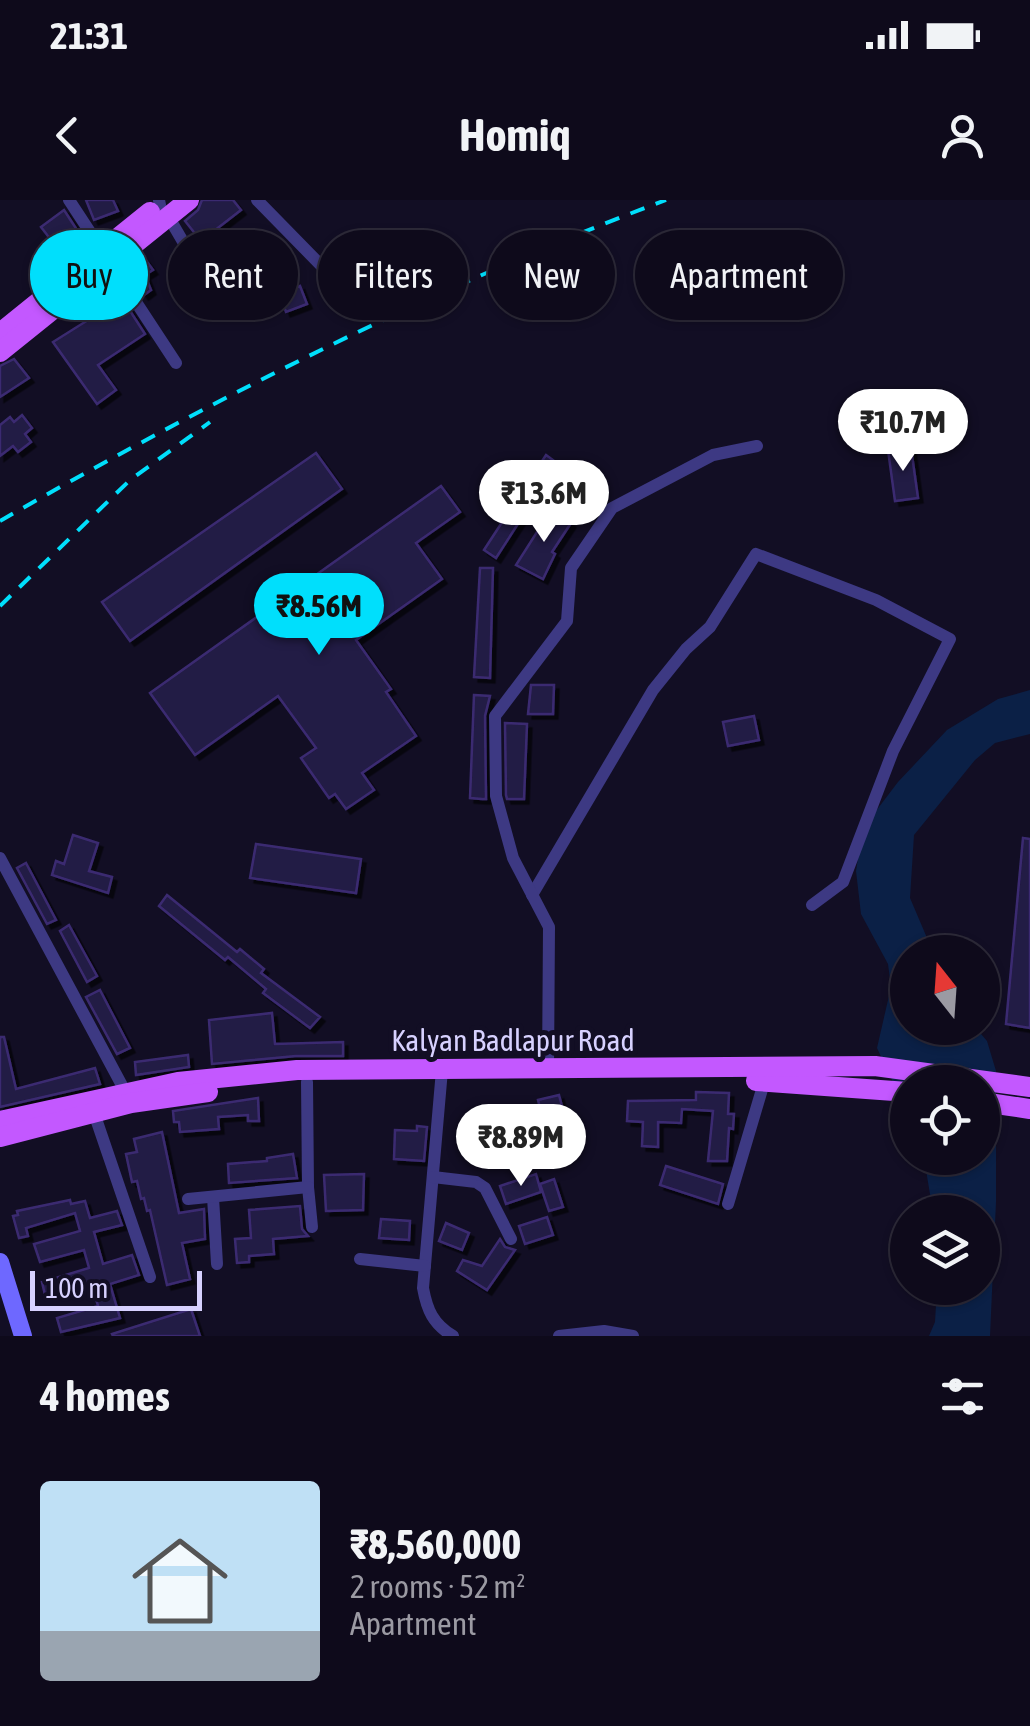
<!DOCTYPE html>
<meta charset="utf-8">
<style>
:root{--surface:#0e0a1b;--page:#171324;--text:#f1f3f6;--muted:#9b9aa3;--line:#2e2b3a;--accent:#00dffc}
body{margin:0;font-family:"Asap Condensed",sans-serif;background:var(--page);color:var(--text);height:100vh;display:flex;flex-direction:column;font-size:38px;white-space:nowrap}
*{box-sizing:border-box;margin:0}
p{font-size:32px;color:var(--muted)}
.icon{flex:none;width:55px;height:55px;fill:none;stroke:currentColor;stroke-width:2;stroke-linecap:round;stroke-linejoin:round}
.map{position:relative;height:1136px;overflow:hidden}
.sheet{display:flex;flex-direction:column;background:var(--surface);flex:1}
.sheet>*{flex:none}
.top-card{position:absolute;left:30px;top:30px;width:970px;height:90px;display:flex;gap:20px}
.needle{width:65px;rotate:343deg}
.buttons{position:absolute;left:890px;top:735px;display:grid;gap:20px}
.buttons a{display:grid;place-items:center;width:110px;height:110px;border-radius:50%;background:var(--surface);box-shadow:0 2px 8px #0004,0 0 0 2px var(--line);font-size:50px}
.scale{position:absolute;left:30px;bottom:25px;width:172px;box-sizing:border-box;padding-left:10px;border:5px solid #d7d1ff;border-top:0;font-size:28px;line-height:35px;white-space:nowrap;color:#d7d1ff;-webkit-text-stroke:8px #120e24;paint-order:stroke}
.price{position:absolute;translate:-50% -85px;padding:0 22px;border-radius:35px;background:#fff;color:#222;font-size:32px;line-height:65px;filter:drop-shadow(0 2px 5px #0008)}
.price::after{content:'';position:absolute;left:50%;top:60px;width:30px;height:22px;margin-left:-15px;background:inherit;clip-path:polygon(0 0,100% 0,50% 100%)}
.price.active{background:var(--accent);color:#111}
ul{padding:0;list-style:none}
li{display:flex;align-items:center;gap:30px;height:250px;padding:0 40px}
li span{display:grid;place-items:center;flex:none;width:280px;height:200px;border-radius:10px;color:#555}
li>.icon{margin-inline-start:auto}
span .icon{width:120px;height:120px;fill:#fffc;stroke-width:1}
li b{font-size:42px}
h2{display:flex;justify-content:space-between;align-items:center;height:120px;padding:0 40px;font-size:42px}
.pill{padding:0 35px;border-radius:45px;background:var(--surface);box-shadow:0 2px 8px #0004,0 0 0 2px var(--line);font-size:35px;line-height:90px}
.pill.active{background:var(--accent);color:#111}
.status{display:flex;justify-content:space-between;align-items:center;height:70px;padding:0 50px;background:var(--surface);direction:ltr}
.status svg{height:28px;fill:currentColor}
header{display:flex;justify-content:space-between;align-items:center;height:130px;padding:0 40px;background:var(--surface);font-size:45px;font-weight:700}
.map>svg:first-child{display:block}
.water{fill:#0b2046}
.building{fill:#231a45;stroke:#3b2c71;stroke-width:2.5;filter:url(#shadow)}
.lines{fill:none;stroke-linecap:round;stroke-linejoin:round}
.street{stroke:#3d3983;stroke-width:12}
.secondary{stroke:#6e68ff;stroke-width:18}
.primary{stroke:#c358ff;stroke-width:20}
.rail{stroke:#00dffc;stroke-width:4;stroke-dasharray:15 12;stroke-linecap:butt}
.labels{text-anchor:middle;dominant-baseline:central;stroke-width:10;stroke-linejoin:round;paint-order:stroke}
.street-label{font-size:30px;fill:#d7d1ff;stroke:#120e24}
</style>
<div class="status"><b>21:31</b><svg viewBox="0 0 49 12"><path d="M0 12V9h3v3zM5 12V6h3v6zM10 12V3h3v9zM15 12V0h3v12zM26 1h20v11H26zM47 4h2v5h-2z"/></svg></div>
<header><svg class="icon" aria-label="back" viewBox="0 0 24 24"><path d="M15 5l-7 7 7 7"/></svg>Homiq<svg class="icon" aria-label="person" viewBox="0 0 24 24"><circle cx="12" cy="8" r="4"/><path d="M4 21q1-7 8-7t8 7"/></svg></header>
<div class="map">
<svg width="1030" height="1136" viewBox="0 0 1030 1136">
<defs>
<filter id="shadow"><feDropShadow dx="4.5" dy="4.5" stdDeviation="0" flood-color="#0009"/></filter>
</defs>
<rect width="100%" height="100%" fill="#120e24"/>
<polygon class="water" points="1030,490 1030,534 995,543 975,560 914,635 910,698 933,752 908,752 908,828 976,828 987,841 996,871 996,1002 990,1136 929,1136 935,1122 937,1088 982,1088 982,1012 933,1012 924,958 982,958 982,882 908,882 907,912 877,848 891,787 888,764 861,714 856,671 863,628 898,582 947,530 998,499"/>
<g class="building">
<polygon points="86,0 113,0 118,11 94,20"/>
<polygon points="202,0 233,0 241,10 201,41 185,21 198,10"/>
<polygon points="64,10 79,33 58,49 41,27"/>
<polygon points="145,59 153,70 145,75 151,90 144,95 128,71"/>
<polygon points="287,68 295,88 300,86 307,104 286,112 283,104 267,110 255,80"/>
<polygon points="108,83 112,83 145,134 98,165 116,190 97,204 53,142 104,110 92,95"/>
<polygon points="14,159 29,178 0,197 0,166"/>
<polygon points="22,215 32,228 25,234 31,242 18,252 13,246 0,256 0,225 10,217 14,222"/>
<polygon points="911,248 918,298 895,301 888,250"/>
<polygon points="316,253 342,289 130,441 102,402"/>
<polygon points="546,255 557,263 496,358 484,350"/>
<polygon points="441,286 460,312 416,343 442,379 356,440 391,489 386,492 416,536 362,573 374,590 346,609 335,594 329,598 301,558 316,548 278,496 195,555 150,493"/>
<polygon points="551,310 571,323 552,352 555,354 543,379 516,365"/>
<polygon points="480,368 493,368 490,478 474,477"/>
<polygon points="531,485 554,485 553,514 528,514"/>
<polygon points="474,495 490,496 485,516 486,599 482,599 470,598"/>
<polygon points="754,516 759,540 728,546 723,522"/>
<polygon points="505,523 527,524 524,599 507,599 506,595"/>
<polygon points="73,635 98,643 89,671 112,677 108,693 52,675 56,661 64,664"/>
<polygon points="1023,638 1030,639 1030,828 1006,824"/>
<polygon points="256,644 361,659 356,693 250,678"/>
<polygon points="26,663 56,720 47,724 17,668"/>
<polygon points="167,695 237,752 240,749 264,769 261,773 320,817 310,828 263,793 266,789 228,757 225,760 159,706"/>
<polygon points="69,725 97,776 87,782 60,731"/>
<polygon points="100,790 130,848 117,854 86,797"/>
<polygon points="272,813 275,844 343,842 343,856 296,856 212,864 209,820"/>
<polygon points="0,837 4,837 16,889 95,868 100,884 0,907"/>
<polygon points="188,855 189,867 136,875 135,862"/>
<polygon points="696,892 729,893 728,914 734,914 733,929 729,928 727,961 708,961 713,911 682,909 681,923 658,922 658,947 642,946 643,922 627,921 628,901 696,900"/>
<polygon points="559,895 572,944 550,949 538,900"/>
<polygon points="258,898 259,921 248,921 248,915 218,917 219,929 180,932 179,922 174,922 173,911"/>
<polygon points="417,926 427,927 424,961 394,959 395,930 417,931"/>
<polygon points="162,932 179,1013 204,1009 205,1039 182,1043 190,1079 167,1085 150,1010 147,1011 144,998 141,999 137,981 132,982 126,954 137,952 134,939"/>
<polygon points="293,954 297,978 229,983 228,964 267,961 267,958"/>
<polygon points="666,966 723,984 718,1004 660,985"/>
<polygon points="364,974 363,1010 326,1011 324,975"/>
<polygon points="536,974 541,992 506,1004 500,986"/>
<polygon points="554,979 563,1007 549,1011 540,984"/>
<polygon points="70,1000 71,1004 85,1001 90,1018 117,1011 122,1025 94,1032 103,1064 132,1055 139,1075 110,1084 120,1118 61,1132 57,1118 98,1106 91,1081 45,1095 42,1082 89,1068 84,1050 40,1062 34,1044 80,1031 75,1013 26,1028 28,1036 19,1038 13,1016 18,1015 17,1011"/>
<polygon points="300,1006 302,1029 308,1036 273,1039 274,1054 249,1056 249,1062 237,1063 235,1039 251,1038 249,1010"/>
<polygon points="547,1017 553,1035 525,1044 519,1026"/>
<polygon points="381,1019 410,1021 409,1040 379,1038"/>
<polygon points="446,1023 469,1033 462,1050 439,1041"/>
<polygon points="500,1039 505,1047 515,1050 487,1090 457,1071 463,1060 482,1066"/>
<polygon points="191,1109 200,1136 113,1136 112,1134"/>
</g>
<g class="lines">
<g class="street">
<polyline points="69,0 176,163"/>
<polyline points="159,0 160,5"/>
<polyline points="257,0 349,94"/>
<polyline points="168,16 216,98"/>
<polyline points="0,658 125,891"/>
<polyline points="532,695 653,490 686,449 710,427 756,354 876,400 950,439 893,551 843,682 812,705"/>
<path d="M442 870 423 1088C427 1110 433 1124 453 1136"/>
<polyline points="548,870 549,727 513,658 496,596 495,516 567,421 571,368 612,308 713,255 757,246"/>
<polyline points="307,882 308,987 312,1027"/>
<polyline points="94,913 150,1077"/>
<polyline points="433,977 476,982 485,988 511,1039"/>
<polyline points="213,997 217,1064"/>
<polyline points="188,999 308,987"/>
<polyline points="728,1004 766,876"/>
<polyline points="360,1059 425,1066"/>
<polyline points="559,1136 604,1131 633,1136"/>
</g>
<polyline class="secondary" points="0,1062 23,1136"/>
<g class="primary">
<polyline points="0,133 150,12"/>
<polyline points="0,152 189,0"/>
<polyline points="756,881 908,892"/>
<polyline points="982,902 1030,909"/>
<polyline points="0,921 178,882 297,870 875,866 1030,887"/>
<polyline points="0,937 131,903 208,892"/>
</g>
<g class="rail">
<path d="M0 321C212 200 438 85 666 0"/>
<polyline points="0,406 130,280 210,222"/>
</g>
</g>
<g class="labels">
<g class="street-label">
<text x="513" y="840">Kalyan Badlapur Road</text>
</g>
</g>
</svg>
<div class="buttons">
<a><svg class="needle" viewBox="-14 -14 28 28"><path d="M0-13l5 13h-10z" fill="#e53935"/><path d="M0 13l5-13h-10z" fill="#9b9aa3"/></svg></a>
<a><svg class="icon" aria-label="locate" viewBox="0 0 24 24"><circle cx="12" cy="12" r="6"/><path d="M12 2v4M12 18v4M2 12h4M18 12h4"/></svg></a>
<a><svg class="icon" aria-label="layers" viewBox="0 0 24 24"><path d="M12 4l9 5-9 5-9-5zM3 14l9 5 9-5"/></svg></a>
</div>
<div class="scale">100 m</div>
<b class="price" style="left:903px;top:274px">₹10.7M</b>
<b class="price" style="left:544px;top:345px">₹13.6M</b>
<b class="price active" style="left:319px;top:458px">₹8.56M</b>
<b class="price" style="left:521px;top:989px">₹8.89M</b>
<div class="top-card">
<a class="pill active">Buy</a>
<a class="pill">Rent</a>
<a class="pill">Filters</a>
<a class="pill">New</a>
<a class="pill">Apartment</a>
</div>
</div>
<section class="sheet">
<h2>4 homes<svg class="icon" aria-label="filters" viewBox="0 0 24 24"><path d="M4 7h16M4 17h16"/><circle cx="9" cy="7" r="2"/><circle cx="15" cy="17" r="2"/></svg></h2>
<ul>
<li><span style="background:linear-gradient(#bfe0f5 75%,#9aa5b1 0)"><svg class="icon" aria-label="home" viewBox="0 0 24 24"><path d="M3 11l9-7 9 7M6 9v11h12V9"/></svg></span><div><b>₹8,560,000</b><p>2 rooms · 52 m²</p><p>Apartment</p></div></li>
</ul>
</section>
